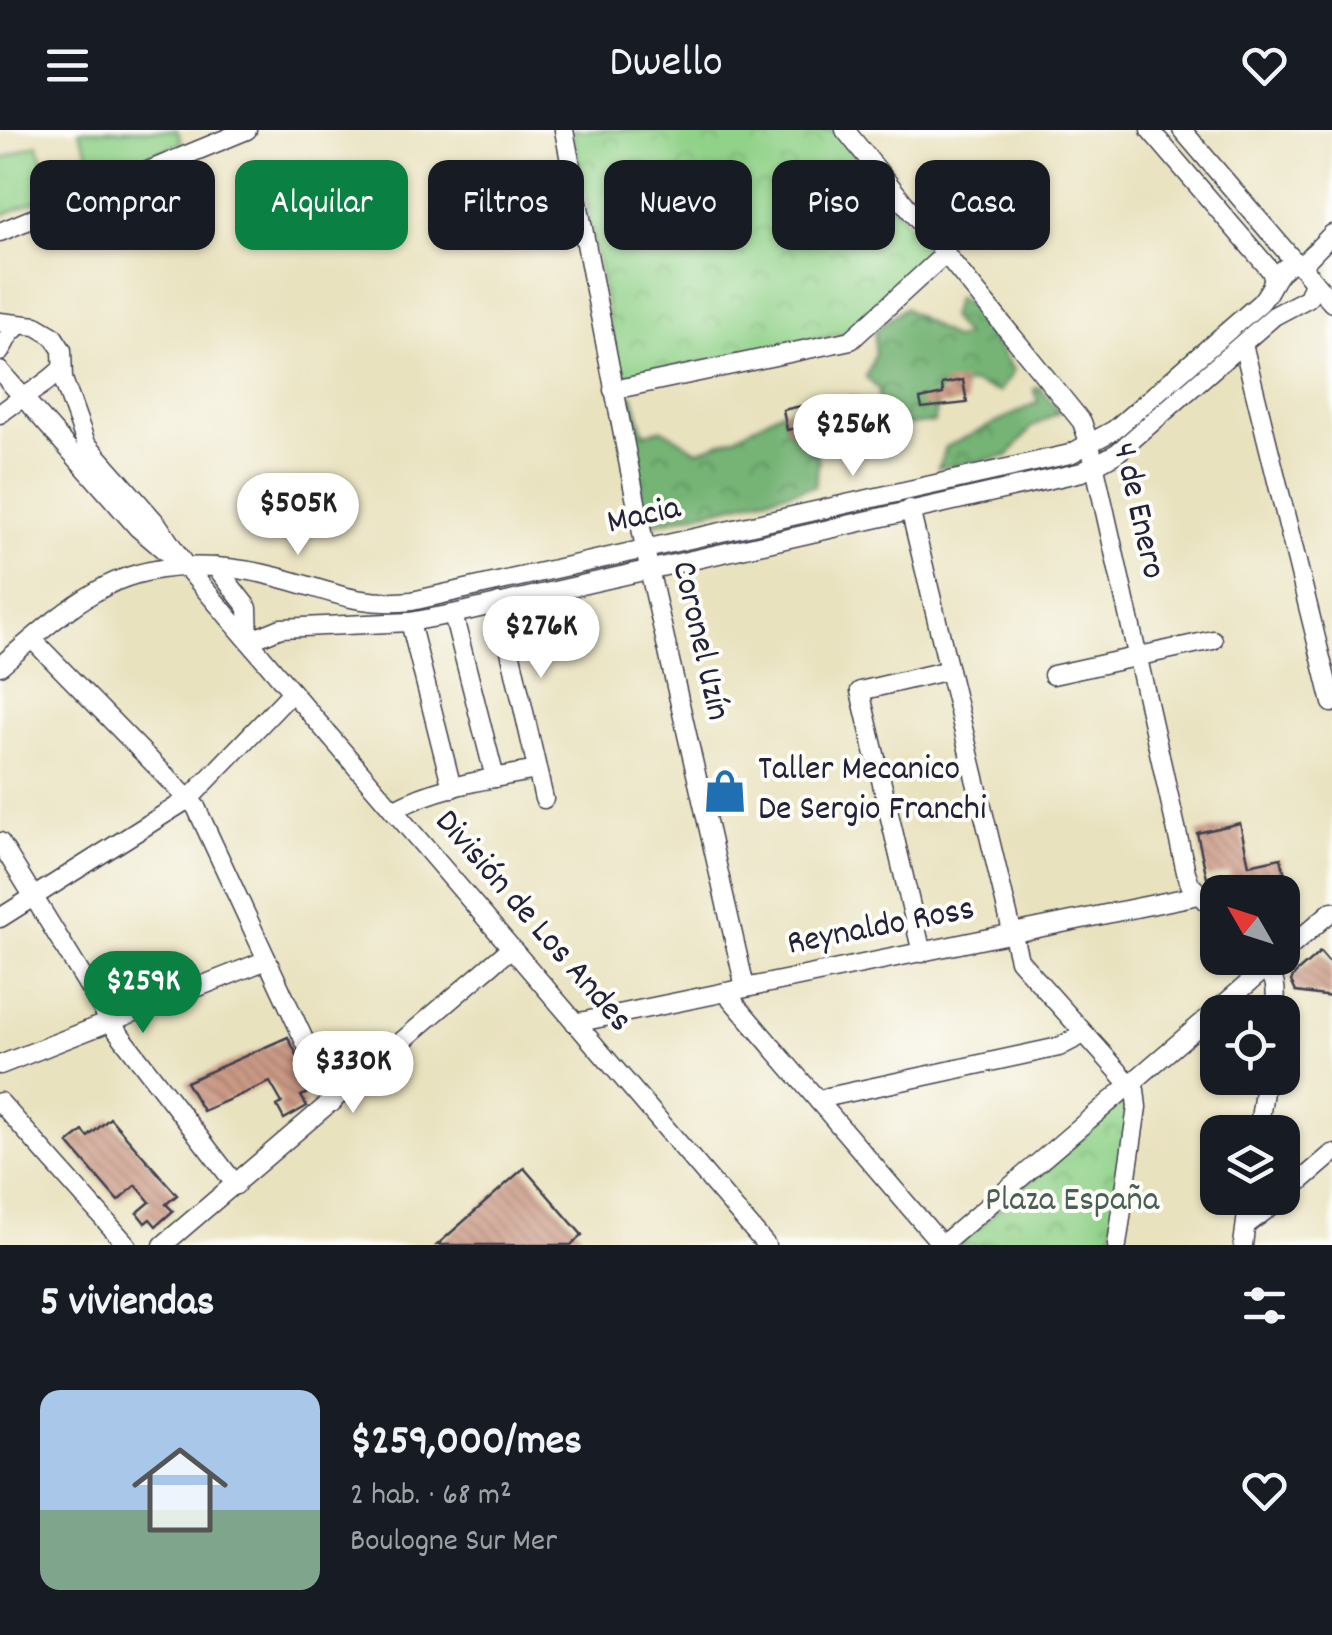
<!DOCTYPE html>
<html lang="es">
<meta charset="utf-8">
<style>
:root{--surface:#171b24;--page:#20242c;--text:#f1f3f6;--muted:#9ea1a6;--accent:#0b8043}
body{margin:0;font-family:Dekko,sans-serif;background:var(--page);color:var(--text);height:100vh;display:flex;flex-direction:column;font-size:38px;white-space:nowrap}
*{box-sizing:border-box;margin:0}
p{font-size:32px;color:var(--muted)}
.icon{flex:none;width:55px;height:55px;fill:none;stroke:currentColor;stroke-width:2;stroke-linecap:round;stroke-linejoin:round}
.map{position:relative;height:1115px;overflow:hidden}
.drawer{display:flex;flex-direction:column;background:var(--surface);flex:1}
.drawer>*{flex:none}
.top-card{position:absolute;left:30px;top:30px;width:1272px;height:90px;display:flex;gap:20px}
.needle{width:65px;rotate:309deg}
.fabs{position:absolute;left:1200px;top:745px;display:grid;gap:20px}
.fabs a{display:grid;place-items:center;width:100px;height:100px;border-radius:20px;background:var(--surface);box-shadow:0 2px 8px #0004;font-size:50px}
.price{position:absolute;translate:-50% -85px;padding:0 22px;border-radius:35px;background:#fff;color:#222;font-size:32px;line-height:65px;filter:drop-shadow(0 2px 5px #0008)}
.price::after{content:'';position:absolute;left:50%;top:60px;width:30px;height:22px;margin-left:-15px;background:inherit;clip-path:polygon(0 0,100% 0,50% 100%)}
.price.on{background:var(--accent);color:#fff}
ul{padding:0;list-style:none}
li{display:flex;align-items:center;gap:30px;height:250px;padding:0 40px}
li span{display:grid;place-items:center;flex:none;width:280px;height:200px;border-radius:20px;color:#555}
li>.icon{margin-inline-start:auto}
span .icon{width:120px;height:120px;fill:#fffc;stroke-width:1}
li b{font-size:42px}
h2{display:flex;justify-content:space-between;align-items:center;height:120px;padding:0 40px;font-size:42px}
.chip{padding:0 35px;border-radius:20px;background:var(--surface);box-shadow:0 2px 8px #0004;font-size:35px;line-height:90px}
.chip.on{background:var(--accent);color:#fff}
header{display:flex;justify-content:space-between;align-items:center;height:130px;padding:0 40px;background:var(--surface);font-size:45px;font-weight:600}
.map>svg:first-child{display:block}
.forest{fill:url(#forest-crowns);stroke:#4b6b58;stroke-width:2.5}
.park{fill:url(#park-crowns);stroke:#5a7a62;stroke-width:2.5}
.pitch{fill:#91d289;stroke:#5a7a62;stroke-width:2.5}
.building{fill:url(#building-back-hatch)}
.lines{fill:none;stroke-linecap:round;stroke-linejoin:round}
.minor-casing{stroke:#403f4f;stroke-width:21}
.minor{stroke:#fff;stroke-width:18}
.labels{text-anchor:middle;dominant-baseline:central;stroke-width:8;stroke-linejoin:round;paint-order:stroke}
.street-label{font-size:35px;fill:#22223b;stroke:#fdfcf7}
.poi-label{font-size:35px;fill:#22223b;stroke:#fdfcf7;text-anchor:start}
.park-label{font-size:35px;fill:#496056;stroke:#fdfcf7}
</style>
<header><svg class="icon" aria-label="menu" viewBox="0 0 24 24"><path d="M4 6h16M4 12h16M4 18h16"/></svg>Dwello<svg class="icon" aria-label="heart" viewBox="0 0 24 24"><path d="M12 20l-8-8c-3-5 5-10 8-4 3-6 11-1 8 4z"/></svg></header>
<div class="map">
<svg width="1332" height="1115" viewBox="0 0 1332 1115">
<defs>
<pattern id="forest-crowns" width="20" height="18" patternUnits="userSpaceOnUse" patternTransform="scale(2.5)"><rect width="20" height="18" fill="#74b475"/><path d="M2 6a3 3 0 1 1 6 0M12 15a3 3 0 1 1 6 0" fill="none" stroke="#5f9261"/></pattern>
<pattern id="park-crowns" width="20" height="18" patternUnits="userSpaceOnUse" patternTransform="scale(2.5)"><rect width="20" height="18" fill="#91d289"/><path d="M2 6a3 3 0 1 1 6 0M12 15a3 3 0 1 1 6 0" fill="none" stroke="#7db477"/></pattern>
<pattern id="building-back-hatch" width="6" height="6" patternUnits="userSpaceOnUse" patternTransform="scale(2.5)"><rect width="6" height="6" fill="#cb9a85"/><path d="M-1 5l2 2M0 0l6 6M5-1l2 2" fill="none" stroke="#a47d6e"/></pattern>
</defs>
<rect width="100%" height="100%" fill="#fdfcf7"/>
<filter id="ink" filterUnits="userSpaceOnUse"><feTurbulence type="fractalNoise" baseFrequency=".01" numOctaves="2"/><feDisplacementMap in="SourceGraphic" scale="20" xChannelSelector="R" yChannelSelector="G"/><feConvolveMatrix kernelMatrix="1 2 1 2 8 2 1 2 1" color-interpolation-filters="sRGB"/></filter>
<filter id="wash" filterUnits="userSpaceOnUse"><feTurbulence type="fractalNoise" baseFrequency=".0048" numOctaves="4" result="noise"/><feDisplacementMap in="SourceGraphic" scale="40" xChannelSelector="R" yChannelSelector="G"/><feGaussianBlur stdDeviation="2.25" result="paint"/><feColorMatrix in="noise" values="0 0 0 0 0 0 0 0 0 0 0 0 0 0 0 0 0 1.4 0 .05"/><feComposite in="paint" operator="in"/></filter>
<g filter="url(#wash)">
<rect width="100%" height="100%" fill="#e9e2bf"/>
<g class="forest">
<polygon points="956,168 968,173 1014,241 999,262 973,253 939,260 934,292 865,300 851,290 846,270 852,267 863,274 878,276 879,260 866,247 875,225 875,200 904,178 954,209 965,206 950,187"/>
<polygon points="1039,257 1060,282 1032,297 1008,326 938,338 946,317 1038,272 1034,259"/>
<polygon points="620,265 633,266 644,303 663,299 697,321 735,307 783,280 787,300 807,296 819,331 815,356 649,395"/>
</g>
<g class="park">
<polygon points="572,0 835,0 932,124 854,201 624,249 619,242"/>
<polygon points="1121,972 1130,981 1110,1115 957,1115"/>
</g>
<g class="pitch">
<polygon points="79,0 177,0 182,12 98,47"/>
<polygon points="37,14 56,62 0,86 0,30"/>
</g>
<g id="blocks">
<g class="building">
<polygon points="963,250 967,273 922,278 920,269 943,264 942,254"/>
<polygon points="832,269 833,273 846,270 851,290 837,293 834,290 787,300 783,280"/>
<polygon points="1240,693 1249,735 1281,728 1289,762 1233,762 1229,743 1207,748 1197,703"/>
<polygon points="1320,822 1332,836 1332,867 1296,862 1291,851 1295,844"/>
<polygon points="288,907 314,960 301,966 307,976 284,989 277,976 282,973 270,952 203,981 186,952"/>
<polygon points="110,988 177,1065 166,1074 173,1081 156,1096 150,1089 145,1093 137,1083 150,1072 136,1055 118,1071 68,1013 83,1001 88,1007"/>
<polygon points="524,1038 582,1105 571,1115 437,1115"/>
</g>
</g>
</g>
<g filter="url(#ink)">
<use href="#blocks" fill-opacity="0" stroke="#403f4f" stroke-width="2.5"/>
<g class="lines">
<g class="minor-casing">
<g id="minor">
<polyline points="564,0 649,439 745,857"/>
<polyline points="845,0 1082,292 1090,315 1186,742 1190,754 1218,783"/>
<polyline points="1150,0 1271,141 1273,148"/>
<polyline points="1182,0 1295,132"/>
<polyline points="0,102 247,0"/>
<polyline points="1301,136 1332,104"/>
<polyline points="0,192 36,196 53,206 62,220 63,249 86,313 158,395 186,437 292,562 766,1115"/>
<polyline points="1243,214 1332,573"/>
<polyline points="0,222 9,205 18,196"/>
<polyline points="0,241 138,398 177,431"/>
<polyline points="613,260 851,210 946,123"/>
<path d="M0 284C20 267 45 257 62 238"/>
<polyline points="910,379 1019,830 1135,960 1137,977 1117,1115"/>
<polyline points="216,437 248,478 249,511"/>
<polyline points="499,473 544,669"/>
<polyline points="453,484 495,648"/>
<polyline points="410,492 452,658"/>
<polyline points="32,509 196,677 333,972"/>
<polyline points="249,511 281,498 410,492 453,484 1082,342 1117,323 1274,186 1308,168 1314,152"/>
<path d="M0 536C31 510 62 481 97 461 148 430 222 432 277 447 329 460 356 477 412 471L1070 324 1114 300 1260 173C1274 158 1273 141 1295 132L1301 136 1332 173"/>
<polyline points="1053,545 1213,510"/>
<path d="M393 680C437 656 489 649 537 640"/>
<polyline points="0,712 111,893 236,1055"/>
<polyline points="0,788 190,668 292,562"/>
<polyline points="922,823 860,561 949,540"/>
<polyline points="1282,824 1332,781"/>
<path d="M1259 828C1276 846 1278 858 1274 882"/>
<polyline points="725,862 942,1115"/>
<polyline points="575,893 1199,765"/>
<polyline points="0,935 267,830"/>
<polyline points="0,972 127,1115"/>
<polyline points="819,972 828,967 1059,917 1084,904"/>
<polyline points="1258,1002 1266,948"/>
<polyline points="1282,1067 1332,1024"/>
<polyline points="1246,1095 1282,1068"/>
<polyline points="163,1115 510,819"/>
<polyline points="942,1115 1278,828"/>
<polyline points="1243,1115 1249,1068"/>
</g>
</g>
<use href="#minor" class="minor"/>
</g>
</g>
<defs>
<g id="shop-bare" transform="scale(3.45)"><path d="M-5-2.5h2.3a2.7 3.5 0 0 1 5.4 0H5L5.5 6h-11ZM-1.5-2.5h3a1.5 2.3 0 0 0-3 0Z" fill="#1f6fb2" stroke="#fdfcf7" stroke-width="2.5" paint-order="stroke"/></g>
</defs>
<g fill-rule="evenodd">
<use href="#shop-bare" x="725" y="661"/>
</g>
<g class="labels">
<g class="street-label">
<text transform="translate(1137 381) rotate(77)">4 de Enero</text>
<text transform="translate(644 387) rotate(-13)">Macia</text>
<text transform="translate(699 511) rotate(77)">Coronel Uzín</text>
<text transform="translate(532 792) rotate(49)">División de Los Andes</text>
<text transform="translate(881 798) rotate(-11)">Reynaldo Ross</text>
</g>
<g class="poi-label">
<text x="758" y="641">Taller Mecanico<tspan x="758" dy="40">De Sergio Franchi</tspan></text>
</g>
<g class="park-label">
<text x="1072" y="1072">Plaza España</text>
</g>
</g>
</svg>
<div class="fabs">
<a><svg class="needle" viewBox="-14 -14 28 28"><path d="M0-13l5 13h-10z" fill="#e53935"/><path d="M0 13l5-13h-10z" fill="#9ea1a6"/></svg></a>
<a><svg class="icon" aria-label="locate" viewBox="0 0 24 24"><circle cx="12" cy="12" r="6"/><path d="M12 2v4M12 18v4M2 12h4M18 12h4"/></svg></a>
<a><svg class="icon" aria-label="layers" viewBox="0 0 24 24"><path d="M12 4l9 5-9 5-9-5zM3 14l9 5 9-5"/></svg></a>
</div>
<b class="price" style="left:853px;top:349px">$256K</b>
<b class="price" style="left:298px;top:428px">$505K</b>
<b class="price" style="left:541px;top:551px">$276K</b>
<b class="price on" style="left:143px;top:906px">$259K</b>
<b class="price" style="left:353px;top:986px">$330K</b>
<div class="top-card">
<a class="chip">Comprar</a>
<a class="chip on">Alquilar</a>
<a class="chip">Filtros</a>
<a class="chip">Nuevo</a>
<a class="chip">Piso</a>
<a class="chip">Casa</a>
</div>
</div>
<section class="drawer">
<h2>5 viviendas<svg class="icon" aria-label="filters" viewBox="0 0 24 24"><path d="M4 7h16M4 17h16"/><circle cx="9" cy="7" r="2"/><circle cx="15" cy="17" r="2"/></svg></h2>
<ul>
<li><span style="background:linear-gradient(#a9c7e8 60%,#7fa58c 0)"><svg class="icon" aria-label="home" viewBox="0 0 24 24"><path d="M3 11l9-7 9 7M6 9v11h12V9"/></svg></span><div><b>$259,000/mes</b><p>2 hab. · 68 m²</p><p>Boulogne Sur Mer</p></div><svg class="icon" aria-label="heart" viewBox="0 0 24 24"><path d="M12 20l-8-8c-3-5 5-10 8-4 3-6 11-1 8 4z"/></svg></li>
</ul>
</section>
